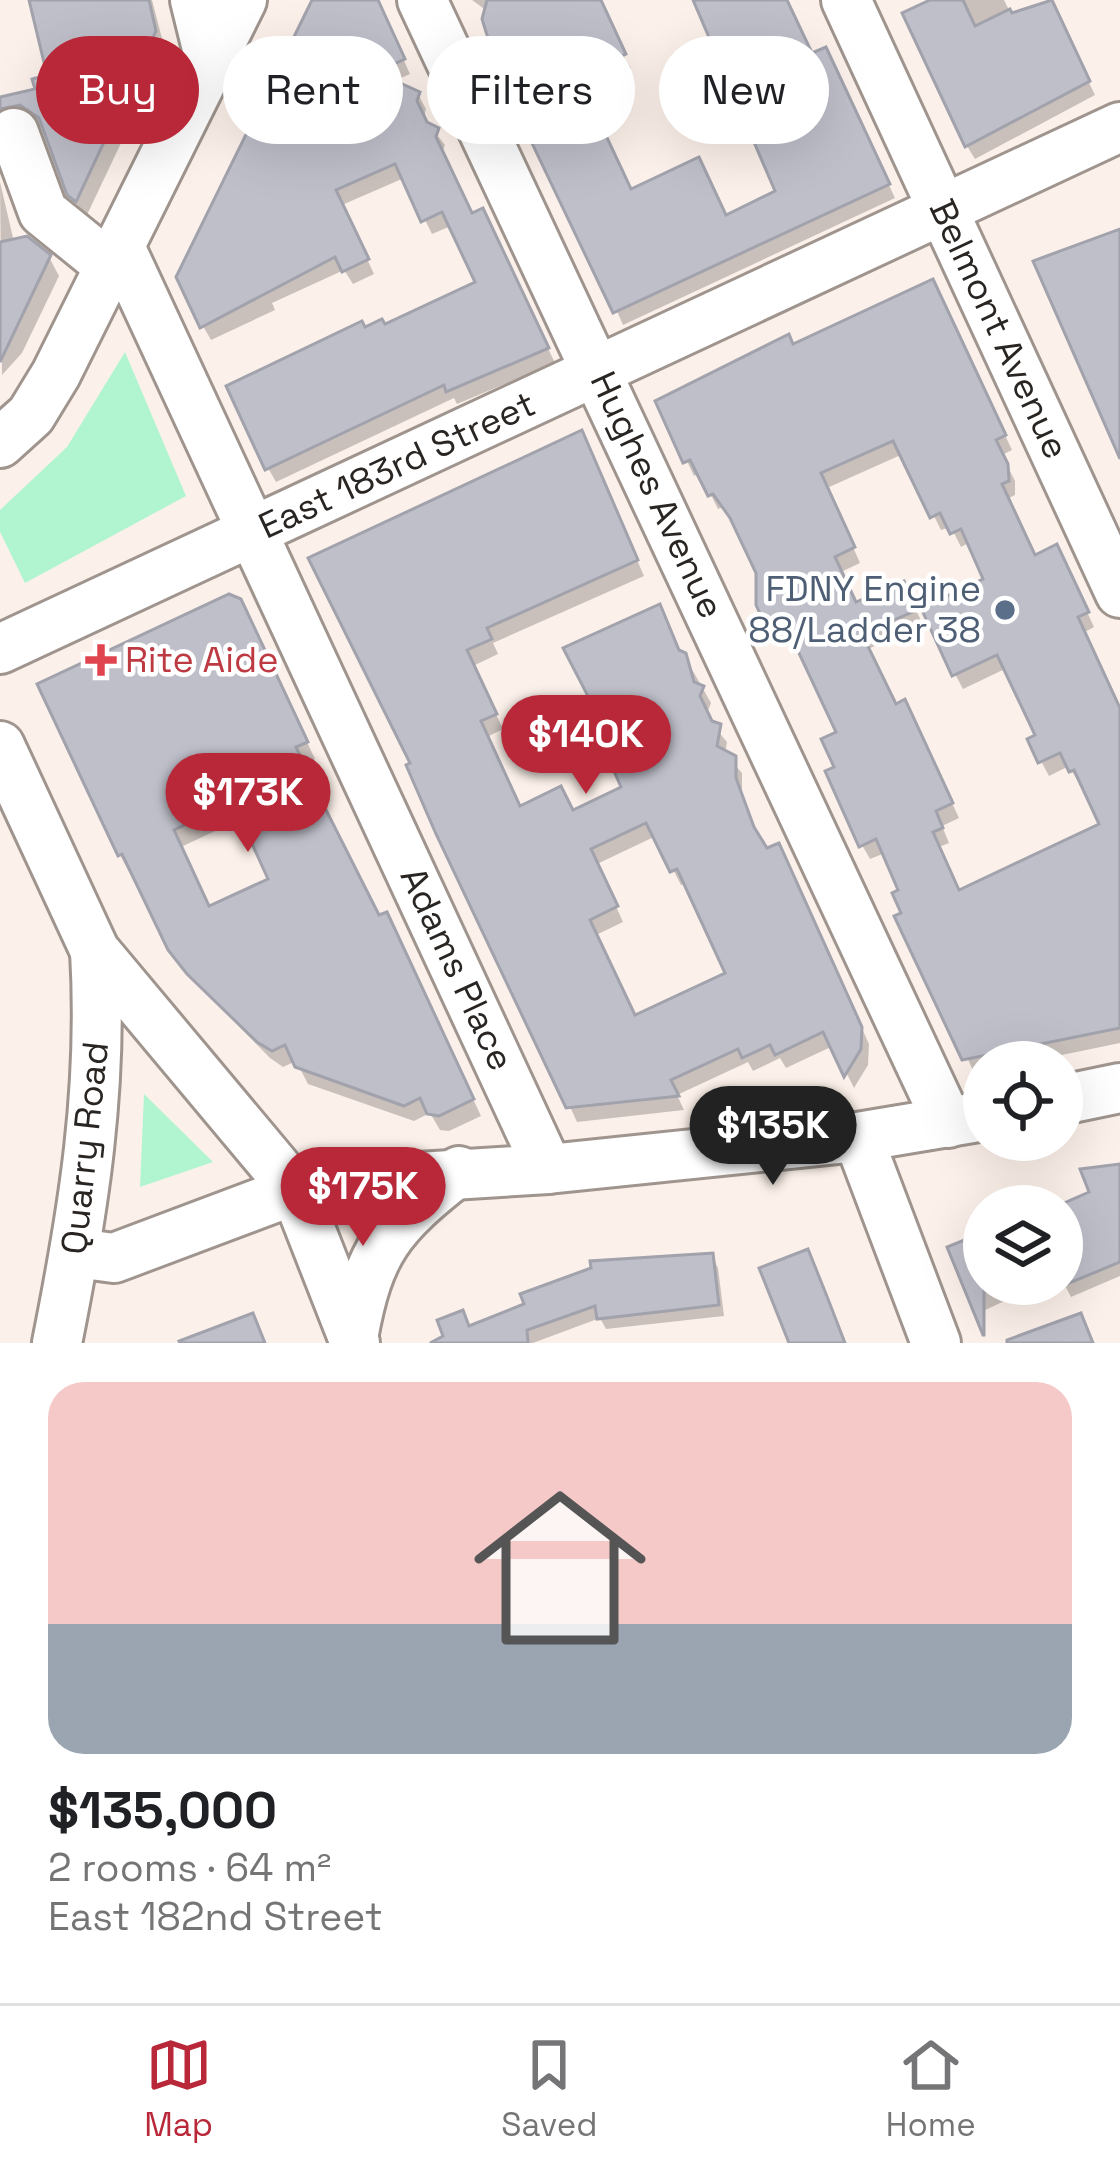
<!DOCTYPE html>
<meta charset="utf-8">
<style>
:root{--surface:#fff;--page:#f6f6f6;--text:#202124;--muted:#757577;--line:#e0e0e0;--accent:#b92839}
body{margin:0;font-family:"Space Grotesk",sans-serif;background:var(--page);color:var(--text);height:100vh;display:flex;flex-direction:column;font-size:45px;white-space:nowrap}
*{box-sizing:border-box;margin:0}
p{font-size:39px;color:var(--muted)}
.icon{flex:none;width:66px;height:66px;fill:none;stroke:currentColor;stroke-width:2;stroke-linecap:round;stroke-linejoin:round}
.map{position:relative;height:1343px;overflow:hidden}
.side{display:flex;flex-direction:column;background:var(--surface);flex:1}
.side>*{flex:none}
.hud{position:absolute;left:36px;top:36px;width:1050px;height:108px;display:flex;gap:24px}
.tools{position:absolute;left:963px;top:1041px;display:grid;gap:24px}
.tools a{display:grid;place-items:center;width:120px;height:120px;border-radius:50%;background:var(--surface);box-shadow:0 12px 48px #0002;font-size:60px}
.price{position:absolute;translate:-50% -102px;padding:0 27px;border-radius:42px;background:var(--accent);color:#fff;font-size:39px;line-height:78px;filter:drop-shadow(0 3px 6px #0008)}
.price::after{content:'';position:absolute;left:50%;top:72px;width:36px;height:27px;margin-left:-18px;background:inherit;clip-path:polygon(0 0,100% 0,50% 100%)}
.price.on{background:#222;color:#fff}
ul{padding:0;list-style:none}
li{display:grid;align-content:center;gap:24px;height:636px;padding:0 48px}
li span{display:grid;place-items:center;height:372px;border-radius:36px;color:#555}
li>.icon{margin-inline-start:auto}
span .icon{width:216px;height:216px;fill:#fffc;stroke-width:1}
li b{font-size:51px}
.chip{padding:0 42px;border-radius:54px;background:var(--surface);box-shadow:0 12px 48px #0002;font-size:42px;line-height:108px}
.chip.on{background:var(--accent);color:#fff}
.tab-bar{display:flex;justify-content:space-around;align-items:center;height:168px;border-top:3px solid var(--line);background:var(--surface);font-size:33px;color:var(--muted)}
.tab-bar a{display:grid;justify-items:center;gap:6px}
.tab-bar .on{color:var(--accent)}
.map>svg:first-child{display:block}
.green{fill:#b1f5d0}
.shadow{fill:#0003;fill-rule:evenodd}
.building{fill:#bfbfca;stroke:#a1a2ac;stroke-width:3;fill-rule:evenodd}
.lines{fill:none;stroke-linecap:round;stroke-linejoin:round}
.minor-casing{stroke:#9f958e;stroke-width:54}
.minor{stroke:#fff;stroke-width:48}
.service-dot{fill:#5c6f8a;stroke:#fff;stroke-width:4.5}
.health-dot{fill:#e0444e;stroke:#fff;stroke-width:4.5}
.labels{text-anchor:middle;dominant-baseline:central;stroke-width:9;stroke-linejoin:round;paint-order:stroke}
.street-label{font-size:36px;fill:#292523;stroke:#fff}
.service-label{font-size:36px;fill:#4e5e75;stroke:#fff;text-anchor:end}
.health-label{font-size:36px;fill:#be3a42;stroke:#fff;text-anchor:start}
</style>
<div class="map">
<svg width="1120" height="1343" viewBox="0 0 1120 1343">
<rect width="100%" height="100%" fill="#fcf1ea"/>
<g class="green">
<polygon points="125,352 186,496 25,583 0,532 0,510 67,447"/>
<polygon points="144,1094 213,1162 140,1187"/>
</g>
<g class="shadow">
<polygon points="32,0 152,0 165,50 86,217 70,194 44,128 14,124 0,140 0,100 39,92 51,78"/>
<polygon points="315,0 377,0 410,74 392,82 418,94 426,109 424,118 445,145 442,153 472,216 490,226 555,363 457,404 454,398 276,482 268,468 364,331 384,327 479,284 451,226 432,234 404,178 342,205 374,274 353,284 344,270 272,303 275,310 211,340 203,326"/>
<polygon points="472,0 588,0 631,68 598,84 614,119 599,126 631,193 726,218 779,193 694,0 785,0 812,56 832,63 895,198 623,325 487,11"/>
<polygon points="937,0 1004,0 1012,16 1049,0 1095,95 975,159 967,146"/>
<polygon points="0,182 14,242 49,257 59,276 22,353 2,375"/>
<path d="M940 297 1012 450 1002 455 1015 481V495L1007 499 1035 558 1064 562 1094 627 1083 633 1120 711V1043L1028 1062H984V1071L974 1073 905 915 902 891 885 853 870 859 862 845 838 769 840 733 793 632 777 640 769 626 759 572 723 507 718 509 700 473 694 476 659 402 793 347ZM903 454 941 530 951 527 961 547 970 542 987 581 955 674 963 689 1007 668 1039 736 1041 761 1049 776 1069 766 1103 825 960 894 939 847 949 843 942 826 959 818 912 717 896 707 868 649 923 625 911 599 856 605 841 572 860 563 827 488Z"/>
<path d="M589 449 644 576 493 643 498 654 473 666 503 729 487 737 520 809 573 814 625 789 680 653 684 655 711 703 707 713 712 724 727 742 725 754 742 773V795L760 842 786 861 869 1044 868 1065 854 1088 833 1046 786 1068 780 1058 753 1071 748 1062 677 1095 684 1110 577 1122 414 765 312 560ZM656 836 681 885 687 883 729 974 635 1018 596 935 623 922 597 864Z"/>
<path d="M249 619 315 759 303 765 379 919 395 932 481 1116 449 1131 440 1130 430 1113 414 1121 308 1084 296 1061 283 1067 270 1058 181 968 120 855ZM243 818 272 881 209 909 181 847Z"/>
<polygon points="1120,1168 1120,1276 1071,1297 1062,1280 1062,1207 1093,1194"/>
<polygon points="984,1219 984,1284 1040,1284 979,1313 978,1237 973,1224"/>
<polygon points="712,1256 718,1268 724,1316 606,1329 600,1318 533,1343 440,1343 470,1329"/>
</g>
<g class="building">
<polygon points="29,0 149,0 156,31 76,202 67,195 39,118 20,105 0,109 0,97 35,89 32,79 47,75"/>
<polygon points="312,0 378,0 405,59 376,72 420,92 417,101 427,122 439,128 436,137 472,213 483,208 549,348 446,392 444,385 265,470 226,386 362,321 365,327 382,319 385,324 475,282 442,212 421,222 395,164 336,190 369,259 342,272 335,257 200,328 176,277"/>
<polygon points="487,0 601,0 626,54 593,70 609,105 595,112 631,189 699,157 726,215 775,191 693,0 787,0 812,53 826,47 890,184 613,313 499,74 482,19"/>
<polygon points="930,0 963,0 975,26 1010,9 1012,13 1052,0 1090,81 965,147 902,13"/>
<polygon points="1120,229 1120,459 1033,261"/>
<polygon points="27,236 51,255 0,362 0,242"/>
<path d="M933 279 1006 435 996 440 1008 464 1009 481 1002 484 1035 555 1057 544 1089 612 1078 617 1120 708V1028L962 1060 894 916 901 913 892 893 898 890 876 839 859 847 825 771 834 767 821 739 836 732 783 619 766 627 756 605V573L730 518 713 494 708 496 690 460 683 463 655 401 789 334 793 344ZM893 441 930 518 940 513 950 534 961 529 983 579 921 608 952 676 997 655 1035 735 1027 739 1038 763 1060 753 1069 772 1074 770 1099 824 959 890 933 832 943 828 936 811 953 803 905 699 896 704 862 634 917 610 904 581 856 602 835 557 855 547 821 473Z"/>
<path d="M582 430 638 560 487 628 492 639 467 650 497 714 481 721 520 806 561 786 573 810 621 787 597 733 605 729 563 648 660 604 679 650 686 653 694 682 704 686 700 696 712 721 721 724 717 746 736 756V778L754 827 767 848 779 843 862 1027 861 1049 844 1077 823 1032 775 1055 770 1045 742 1058 738 1049 671 1080 679 1096 566 1108 436 834 406 765 410 763 308 558ZM646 823 670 872 677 869 725 973 635 1015 590 920 618 906 591 849Z"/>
<path d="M229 594 241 599 308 742 296 747 316 790 379 915 387 912 474 1099 439 1116 427 1114 420 1098 404 1106 295 1067 285 1045 272 1051 257 1042 187 974 168 950 122 854 118 856 37 684ZM233 802 268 879 209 906 174 830Z"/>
<polygon points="1120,1164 1120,1262 1062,1286 1062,1204 1089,1192 1080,1169"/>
<polygon points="984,1232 984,1335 983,1335 947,1247"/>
<polygon points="808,1249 828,1299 845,1343 789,1343 759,1268"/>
<polygon points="713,1253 719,1305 597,1319 595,1306 527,1330 528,1343 430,1343 443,1336 437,1320 463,1310 469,1326 524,1304 520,1294 591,1268 590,1261"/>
<polygon points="253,1313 265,1343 180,1343 179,1341"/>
<polygon points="1081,1313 1093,1343 1007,1343 1007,1340"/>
</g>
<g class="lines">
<g class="minor-casing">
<g id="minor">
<polyline points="195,0 211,65"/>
<polyline points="422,0 948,1123"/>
<polyline points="846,0 1120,593"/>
<polyline points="14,133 43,212 111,267"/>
<polyline points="121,249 548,1169"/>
<polyline points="0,443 31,415 56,374 242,0"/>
<polyline points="0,649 1120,127"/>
<polyline points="0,746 95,951 295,1190 355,1343"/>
<polyline points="1062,1100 1120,1088"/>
<polyline points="858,1137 936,1343"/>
<polyline points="76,1253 114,1258 295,1190 338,1182 548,1169 858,1137 984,1116"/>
<path d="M353 1338C369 1249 389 1226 459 1171"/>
<path d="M57 1343C84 1208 103 1088 95 951"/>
</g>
</g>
<use href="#minor" class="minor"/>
</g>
<circle class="service-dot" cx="1005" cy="610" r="12"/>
<path class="health-dot" d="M95 642h12v12h12v12h-12v12h-12v-12h-12v-12h12z"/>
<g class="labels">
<g class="street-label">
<text transform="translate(999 329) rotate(65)">Belmont Avenue</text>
<text transform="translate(397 465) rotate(-25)">East 183rd Street</text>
<text transform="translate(657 495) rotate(65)">Hughes Avenue</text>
<text transform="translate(457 969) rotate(65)">Adams Place</text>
<text transform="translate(85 1148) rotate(-84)">Quarry Road</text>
</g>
<g class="service-label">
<text x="981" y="589">FDNY Engine<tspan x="981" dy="41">88/Ladder 38</tspan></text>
</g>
<g class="health-label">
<text x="125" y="660">Rite Aide</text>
</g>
</g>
</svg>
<div class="tools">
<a><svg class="icon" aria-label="locate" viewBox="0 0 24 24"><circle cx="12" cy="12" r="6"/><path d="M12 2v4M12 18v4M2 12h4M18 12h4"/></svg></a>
<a><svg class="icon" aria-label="layers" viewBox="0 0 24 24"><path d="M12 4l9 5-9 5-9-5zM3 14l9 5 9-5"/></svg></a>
</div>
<b class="price" style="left:586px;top:797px">$140K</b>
<b class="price" style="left:248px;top:855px">$173K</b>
<b class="price on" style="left:773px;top:1188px">$135K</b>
<b class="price" style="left:363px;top:1249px">$175K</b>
<div class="hud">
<a class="chip on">Buy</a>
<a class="chip">Rent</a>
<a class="chip">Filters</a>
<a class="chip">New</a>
</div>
</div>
<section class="side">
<ul>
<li><span style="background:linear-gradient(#f6c9c9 65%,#9aa5b1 0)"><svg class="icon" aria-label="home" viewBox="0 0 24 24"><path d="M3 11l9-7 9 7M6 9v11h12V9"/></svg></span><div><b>$135,000</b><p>2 rooms · 64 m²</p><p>East 182nd Street</p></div></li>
</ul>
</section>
<nav class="tab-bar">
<a class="on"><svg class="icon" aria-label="map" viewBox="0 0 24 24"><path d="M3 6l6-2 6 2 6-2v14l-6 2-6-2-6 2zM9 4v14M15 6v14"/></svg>Map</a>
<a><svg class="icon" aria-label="saved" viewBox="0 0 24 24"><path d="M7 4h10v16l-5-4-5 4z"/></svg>Saved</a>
<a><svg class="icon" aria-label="home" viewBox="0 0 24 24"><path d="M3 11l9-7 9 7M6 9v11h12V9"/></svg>Home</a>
</nav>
